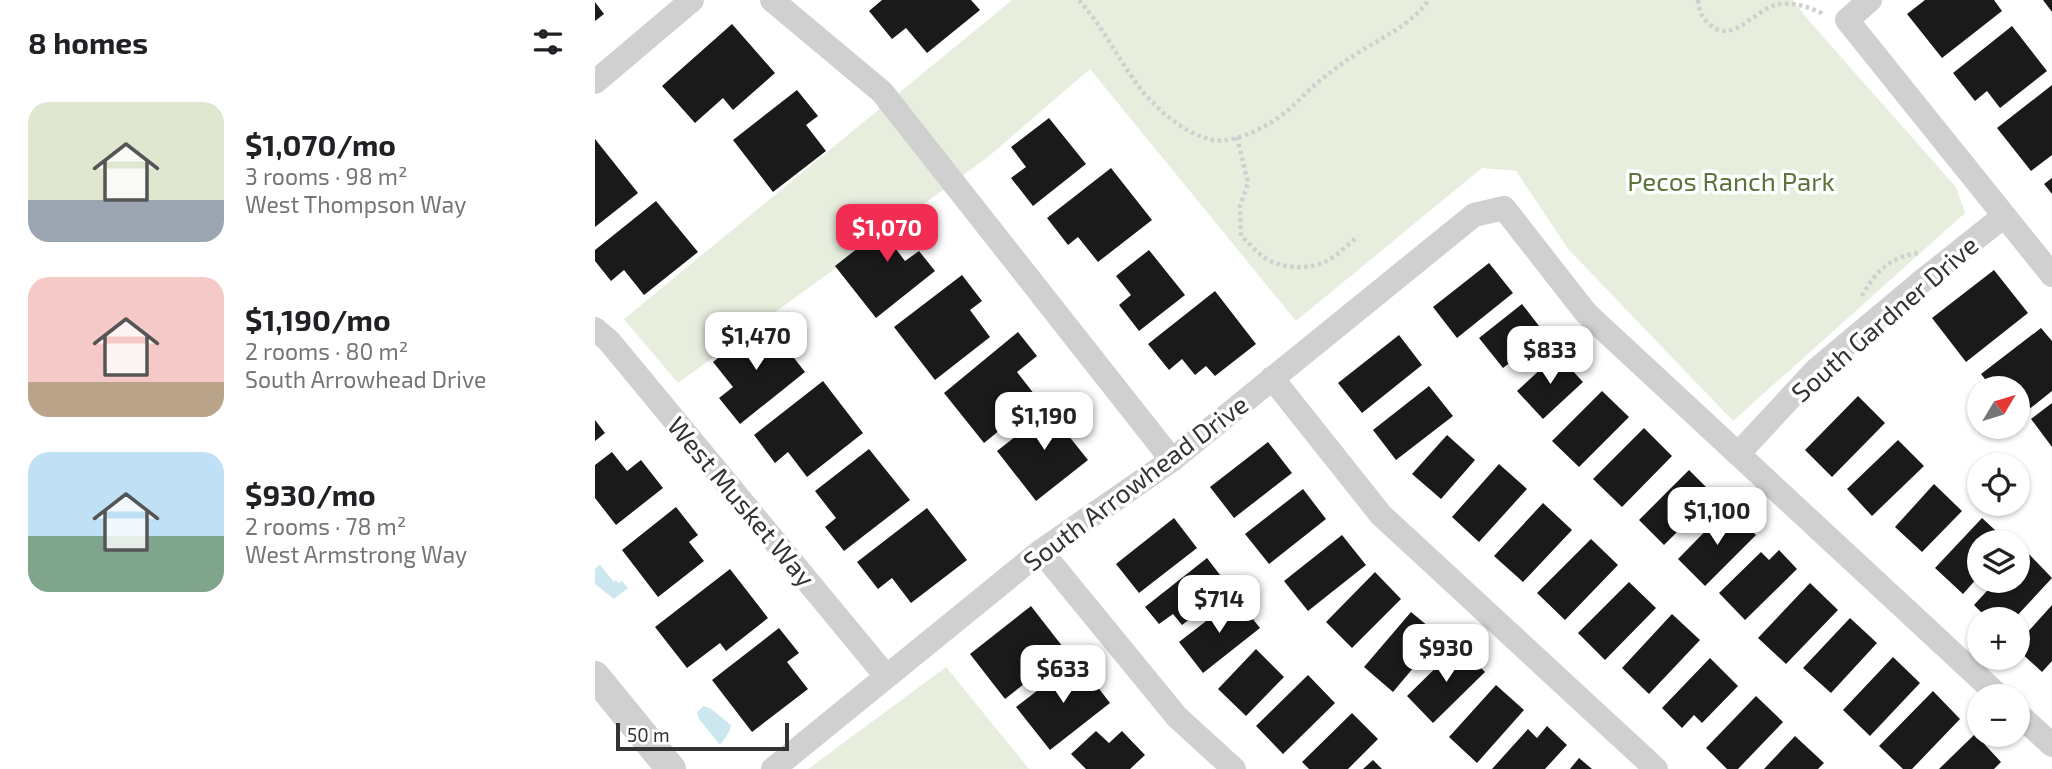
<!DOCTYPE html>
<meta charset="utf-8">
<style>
:root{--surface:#fff;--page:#f6f6f6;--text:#202124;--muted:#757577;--accent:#f22d54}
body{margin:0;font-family:"Exo 2",sans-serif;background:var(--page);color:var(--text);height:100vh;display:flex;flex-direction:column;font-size:26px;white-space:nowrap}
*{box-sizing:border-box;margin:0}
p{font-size:23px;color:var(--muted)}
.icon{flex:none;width:38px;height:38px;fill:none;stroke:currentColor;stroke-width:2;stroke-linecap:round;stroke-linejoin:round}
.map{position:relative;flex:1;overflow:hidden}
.panel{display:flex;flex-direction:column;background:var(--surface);width:595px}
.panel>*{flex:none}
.needle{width:46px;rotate:52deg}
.controls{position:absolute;left:1372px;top:376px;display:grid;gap:14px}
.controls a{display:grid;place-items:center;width:63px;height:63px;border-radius:50%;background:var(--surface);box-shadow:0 2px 5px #0004;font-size:35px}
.scale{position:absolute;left:21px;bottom:18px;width:173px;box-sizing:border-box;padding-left:7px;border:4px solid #333;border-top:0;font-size:19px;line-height:24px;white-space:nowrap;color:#333;-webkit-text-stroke:5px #fff;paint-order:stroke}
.price{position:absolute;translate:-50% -60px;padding:0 16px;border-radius:14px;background:#fff;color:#222;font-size:23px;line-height:46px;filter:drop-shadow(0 2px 4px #0008)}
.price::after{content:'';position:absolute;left:50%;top:42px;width:21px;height:16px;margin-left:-10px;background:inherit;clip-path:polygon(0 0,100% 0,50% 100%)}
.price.on{background:var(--accent);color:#fff}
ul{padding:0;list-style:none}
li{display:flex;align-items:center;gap:21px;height:175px;padding:0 28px}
li span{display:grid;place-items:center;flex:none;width:196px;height:140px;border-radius:21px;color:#555}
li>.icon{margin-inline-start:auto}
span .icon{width:84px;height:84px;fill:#fffc;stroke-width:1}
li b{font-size:30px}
h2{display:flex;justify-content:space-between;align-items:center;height:84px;padding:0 28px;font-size:30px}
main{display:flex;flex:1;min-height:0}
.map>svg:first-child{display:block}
.green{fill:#e8eede}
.water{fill:#cce7f0}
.building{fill:#1a1a1a}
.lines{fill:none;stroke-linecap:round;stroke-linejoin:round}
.path{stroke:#d0d0d0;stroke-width:4.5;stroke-dasharray:3.5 3.5;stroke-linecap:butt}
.minor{stroke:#d0d0d0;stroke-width:24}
.tertiary{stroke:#d0d0d0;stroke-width:30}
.labels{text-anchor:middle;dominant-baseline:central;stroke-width:7;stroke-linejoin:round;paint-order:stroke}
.park-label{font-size:26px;fill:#5c733b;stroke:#fff}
.street-label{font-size:26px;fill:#333;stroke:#fff}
</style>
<main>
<section class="panel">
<h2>8 homes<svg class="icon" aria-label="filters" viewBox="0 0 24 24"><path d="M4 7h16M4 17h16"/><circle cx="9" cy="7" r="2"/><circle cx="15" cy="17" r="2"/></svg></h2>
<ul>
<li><span style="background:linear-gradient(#dfe7d0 70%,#9aa5b1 0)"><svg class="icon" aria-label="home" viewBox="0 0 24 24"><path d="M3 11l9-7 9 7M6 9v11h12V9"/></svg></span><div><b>$1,070/mo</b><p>3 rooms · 98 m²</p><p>West Thompson Way</p></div></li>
<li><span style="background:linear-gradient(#f6c9c9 75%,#b9a48a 0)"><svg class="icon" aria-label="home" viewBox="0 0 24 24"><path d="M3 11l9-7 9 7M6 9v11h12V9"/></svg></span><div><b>$1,190/mo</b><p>2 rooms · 80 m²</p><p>South Arrowhead Drive</p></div></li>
<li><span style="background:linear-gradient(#bfe0f5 60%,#7fa58c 0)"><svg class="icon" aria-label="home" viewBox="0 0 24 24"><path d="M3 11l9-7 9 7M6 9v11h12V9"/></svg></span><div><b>$930/mo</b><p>2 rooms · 78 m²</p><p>West Armstrong Way</p></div></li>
</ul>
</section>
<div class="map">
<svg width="1457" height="769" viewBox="0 0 1457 769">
<rect width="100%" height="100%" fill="#fff"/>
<g class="green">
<polygon points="417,0 1198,0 1215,22 1361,187 1370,213 1138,421 974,250 921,171 887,168 701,321 495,69 393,157 83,383 29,319"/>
<polygon points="351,667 434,769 213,769"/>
</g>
<g class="water">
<polygon points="5,565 19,582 21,580 24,583 27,581 33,588 19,599 0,584 0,569"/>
<path d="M108 706 115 708 136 725C135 733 129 739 125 745L104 719 102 712Z"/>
</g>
<g class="building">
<polygon points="287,0 376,0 385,10 332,53 311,28 297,39 274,11"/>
<polygon points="1330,0 1399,0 1407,11 1347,58 1312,14"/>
<polygon points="1448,0 1457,0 1457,12"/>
<polygon points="0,2 9,14 0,21"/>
<polygon points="137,24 180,73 138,110 128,98 100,123 67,86"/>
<polygon points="1417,26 1452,71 1405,108 1392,91 1380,101 1358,73"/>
<polygon points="1457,85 1457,155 1436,171 1402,128"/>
<polygon points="202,90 223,116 211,125 231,151 178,192 138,140"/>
<polygon points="454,118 491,164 438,206 416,178 431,167 416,147"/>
<polygon points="0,139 43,193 0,227"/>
<polygon points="516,168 557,220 503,262 483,237 473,245 452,218"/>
<polygon points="1457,178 1457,194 1449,184"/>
<polygon points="61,201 103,252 49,295 29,270 16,281 0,261 0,250"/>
<polygon points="319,204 334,224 301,249 310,261 324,251 340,271 281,318 240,266"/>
<polygon points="554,250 590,295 544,331 524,305 536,295 521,276"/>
<polygon points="894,263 918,293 862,338 838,307"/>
<polygon points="1399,270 1433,313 1371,362 1337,318"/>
<polygon points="367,275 387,301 375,310 395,337 340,380 299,327"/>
<polygon points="620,291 661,344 620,376 611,366 600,375 587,359 574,370 553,344"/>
<polygon points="927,304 951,335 908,368 884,338"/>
<polygon points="170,321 210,372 145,424 124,398 138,387 118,362"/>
<polygon points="1446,328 1457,341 1457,391 1423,418 1423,388 1397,388 1386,374"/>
<polygon points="423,332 442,356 422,372 443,399 389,443 349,393"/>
<polygon points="804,335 827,365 767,413 743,383"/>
<polygon points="962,354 988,382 948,419 922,391"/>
<polygon points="228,381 268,433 212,477 193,452 180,463 159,435"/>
<polygon points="834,386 858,416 801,460 778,430"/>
<polygon points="1007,391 1034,417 984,467 957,441"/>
<polygon points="1263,396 1290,423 1237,477 1210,450"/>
<polygon points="464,402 484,427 473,435 493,460 441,501 402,451"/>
<polygon points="1457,403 1457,447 1436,419"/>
<polygon points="0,420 10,433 0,441"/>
<polygon points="1049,428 1077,456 1027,507 998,479"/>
<polygon points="852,435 880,460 846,499 817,474"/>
<polygon points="1303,440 1329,466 1277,516 1252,489"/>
<polygon points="673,442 697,473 639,518 615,487"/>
<polygon points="274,449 315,500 249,551 230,527 241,518 220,491"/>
<polygon points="17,452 32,471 46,460 68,488 21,525 0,498 0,465"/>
<polygon points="904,464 932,489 884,542 857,517"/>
<polygon points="1094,470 1119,495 1069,545 1044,520"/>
<polygon points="1339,484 1367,511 1327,552 1300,527"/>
<polygon points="708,489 731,519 674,564 650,534"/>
<polygon points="948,503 977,530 928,582 899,556"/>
<polygon points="81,507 103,535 94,542 109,561 63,597 27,550"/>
<polygon points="332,508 372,560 316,603 297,578 283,589 262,562"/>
<polygon points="1133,508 1161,535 1110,586 1083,559"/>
<polygon points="579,518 602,548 544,593 521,564"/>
<polygon points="1387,518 1413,542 1384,542 1384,576 1368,594 1340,568"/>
<polygon points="747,535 771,565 713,611 689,581"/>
<polygon points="996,539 1023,565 970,620 942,593"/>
<polygon points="1184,550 1202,569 1150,620 1124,593 1166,552 1174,560"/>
<polygon points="1430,550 1457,578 1418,620 1394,620 1379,605 1401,581 1423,581 1423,558"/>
<polygon points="612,558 635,588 587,625 578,614 564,624 550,607"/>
<polygon points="135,569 173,618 131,651 125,643 92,668 60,627"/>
<polygon points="780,572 806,599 757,648 731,622"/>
<polygon points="1034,582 1061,608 1010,660 983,633"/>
<polygon points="1215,583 1243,610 1191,664 1163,638"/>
<polygon points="641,598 665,628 608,673 584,642"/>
<polygon points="1457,605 1457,661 1447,672 1423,650 1423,643"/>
<polygon points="436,606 471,651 410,699 375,654"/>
<polygon points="816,612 845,636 798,692 769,667"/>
<polygon points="1077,614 1105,640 1054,694 1027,668"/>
<polygon points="1255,618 1282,643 1236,693 1208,668"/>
<polygon points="184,628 204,653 192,662 213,689 157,732 117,680"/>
<polygon points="864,645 890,672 838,723 812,696"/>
<polygon points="661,649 689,677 651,716 623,689"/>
<polygon points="1298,657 1325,683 1275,736 1248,710"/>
<polygon points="1115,658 1143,686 1107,723 1099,715 1087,728 1067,708"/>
<polygon points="482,660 515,703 455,750 421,707"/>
<polygon points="713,675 740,703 688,754 661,726"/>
<polygon points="901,685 929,710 882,763 854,737"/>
<polygon points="1338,691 1365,719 1317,769 1308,769 1284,746"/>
<polygon points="1161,696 1188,722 1143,769 1132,769 1111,748"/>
<polygon points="757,713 783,739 753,769 714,769 707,762"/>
<polygon points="952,726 972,745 950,769 897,769 933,729 942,738"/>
<polygon points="501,731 514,743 527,731 550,755 535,769 491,769 476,754"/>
<polygon points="1380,734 1406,762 1399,769 1344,769"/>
<polygon points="1200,736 1229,763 1223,769 1169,769"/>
<polygon points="984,758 997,769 975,769"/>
<polygon points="778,760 787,769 768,769"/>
</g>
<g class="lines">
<g class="path">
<path d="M484 0C508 27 523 59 545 88 561 109 591 135 618 140 637 143 663 131 678 121 697 110 710 92 727 79 741 68 755 57 771 48 794 34 817 23 834 0"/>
<path d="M1103 0C1104 12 1108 20 1118 27 1138 42 1160 11 1180 5 1194 1 1213 6 1226 13L1228 17"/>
<path d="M642 137 653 183 645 206 646 236C653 242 660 250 667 256 687 270 717 271 737 258 746 252 754 243 763 237"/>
<path d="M1267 296C1280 272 1296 256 1324 253"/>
</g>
<g class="minor">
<polyline points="177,0 287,92 577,460"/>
<polyline points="1275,0 1252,20 1457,275"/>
<polyline points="0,82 97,0"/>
<polyline points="0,329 14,341 291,676"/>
<polyline points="677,378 786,515 1061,769"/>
<polyline points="1143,454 1221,370 1326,282 1409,216"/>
<polyline points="446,551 582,717 639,769"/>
<polyline points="1423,714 1457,745"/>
<polyline points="178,769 446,551 577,460 879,215 909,208 991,313 1404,696"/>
</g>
<polyline class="tertiary" points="0,676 76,769"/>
</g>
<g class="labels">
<g class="park-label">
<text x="1136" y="180">Pecos Ranch Park</text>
</g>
<g class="street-label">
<text transform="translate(1289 318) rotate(-41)">South Gardner Drive</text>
<text transform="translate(540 482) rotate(-37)">South Arrowhead Drive</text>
<text transform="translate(147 501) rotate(50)">West Musket Way</text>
</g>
</g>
</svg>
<div class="controls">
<a><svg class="needle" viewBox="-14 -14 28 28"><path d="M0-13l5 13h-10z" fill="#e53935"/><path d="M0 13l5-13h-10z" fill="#757577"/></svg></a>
<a><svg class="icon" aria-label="locate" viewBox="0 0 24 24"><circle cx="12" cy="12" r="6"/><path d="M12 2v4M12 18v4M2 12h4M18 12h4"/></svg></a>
<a><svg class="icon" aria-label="layers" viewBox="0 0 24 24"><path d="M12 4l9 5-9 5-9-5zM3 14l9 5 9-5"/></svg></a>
<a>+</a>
<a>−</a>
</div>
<div class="scale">50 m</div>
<b class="price on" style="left:292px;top:264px">$1,070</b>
<b class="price" style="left:161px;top:372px">$1,470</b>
<b class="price" style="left:955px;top:386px">$833</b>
<b class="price" style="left:449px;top:452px">$1,190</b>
<b class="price" style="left:1122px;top:547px">$1,100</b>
<b class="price" style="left:624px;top:635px">$714</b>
<b class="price" style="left:851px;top:684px">$930</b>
<b class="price" style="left:468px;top:705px">$633</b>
</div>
</main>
